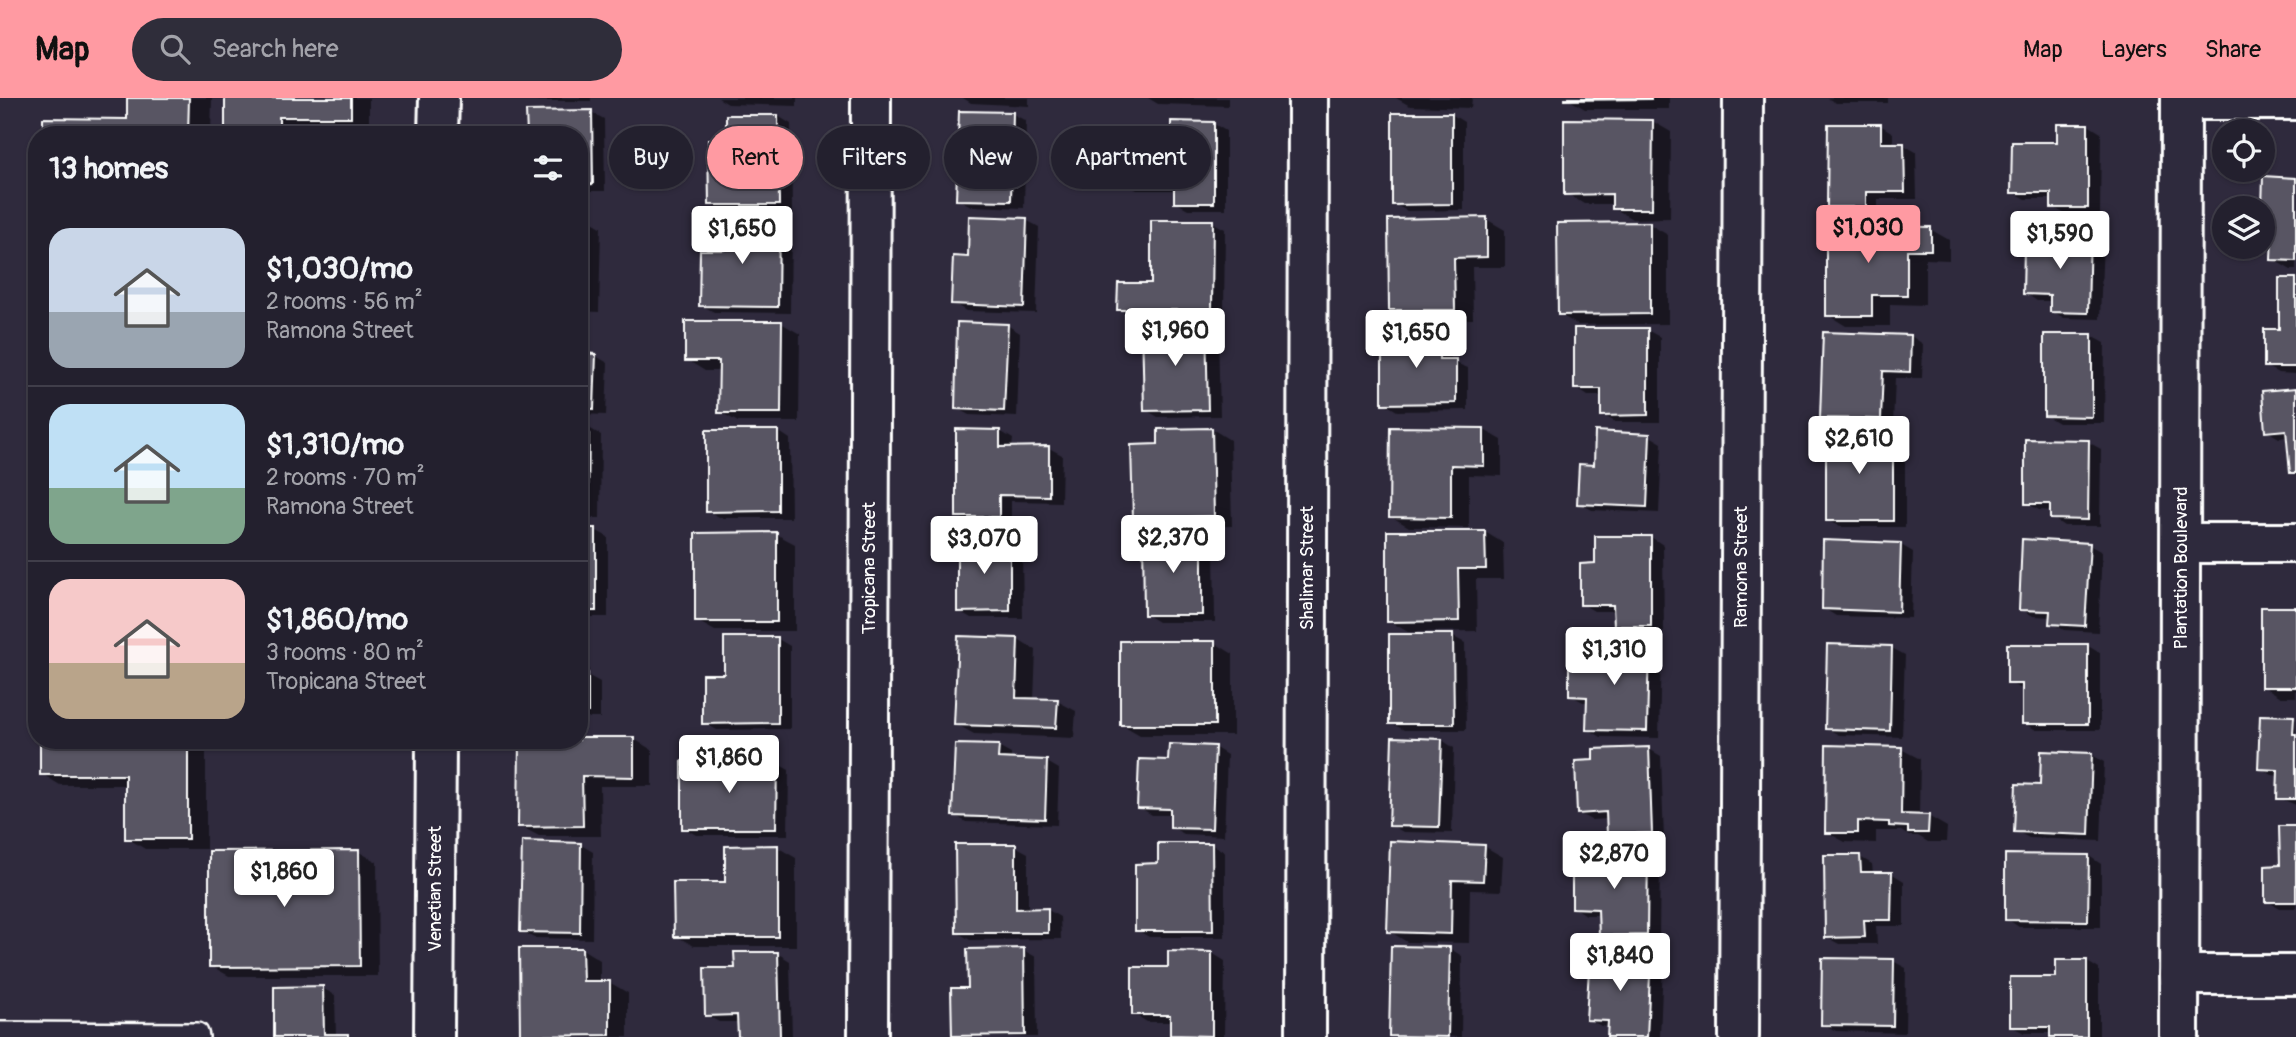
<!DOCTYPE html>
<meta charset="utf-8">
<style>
:root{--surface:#23202e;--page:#2f2d3a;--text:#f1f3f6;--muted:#a3a3aa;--line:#403e4a;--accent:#ff9aa2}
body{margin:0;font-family:Pangolin,sans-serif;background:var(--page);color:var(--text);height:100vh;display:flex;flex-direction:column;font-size:26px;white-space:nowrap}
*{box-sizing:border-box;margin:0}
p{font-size:23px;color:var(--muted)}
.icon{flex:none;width:38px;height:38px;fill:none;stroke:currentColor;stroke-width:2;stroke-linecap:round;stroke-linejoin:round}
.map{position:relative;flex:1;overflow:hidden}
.drawer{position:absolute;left:28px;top:28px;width:560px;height:623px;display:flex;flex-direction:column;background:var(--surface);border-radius:28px;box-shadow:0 2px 5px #0004,0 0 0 2px var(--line)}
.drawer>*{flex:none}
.banner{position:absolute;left:609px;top:28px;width:665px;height:63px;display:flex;gap:14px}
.fabs{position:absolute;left:2212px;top:21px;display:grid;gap:14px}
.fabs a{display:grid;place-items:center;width:63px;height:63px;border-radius:50%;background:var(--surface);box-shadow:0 2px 5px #0004,0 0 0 2px var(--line);font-size:35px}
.price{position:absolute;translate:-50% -60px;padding:0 16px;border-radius:7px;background:#fff;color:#222;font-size:23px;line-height:46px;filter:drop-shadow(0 2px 4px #0008)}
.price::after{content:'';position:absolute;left:50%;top:42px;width:21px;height:16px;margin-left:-10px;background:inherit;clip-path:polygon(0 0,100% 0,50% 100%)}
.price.selected{background:var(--accent);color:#111}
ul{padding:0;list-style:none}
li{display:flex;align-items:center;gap:21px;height:175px;padding:0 21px}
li+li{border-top:2px solid var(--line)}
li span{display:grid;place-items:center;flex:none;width:196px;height:140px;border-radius:21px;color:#555}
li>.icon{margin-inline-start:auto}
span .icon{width:84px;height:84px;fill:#fffc;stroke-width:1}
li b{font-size:30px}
h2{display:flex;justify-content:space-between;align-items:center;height:84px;padding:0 21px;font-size:30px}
.pill{padding:0 24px;border-radius:32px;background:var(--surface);box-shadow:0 2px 5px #0004,0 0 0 2px var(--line);font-size:24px;line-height:63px}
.pill.selected{background:var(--accent);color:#111}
header{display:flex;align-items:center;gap:42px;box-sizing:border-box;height:98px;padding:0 35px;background:var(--accent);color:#111}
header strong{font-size:33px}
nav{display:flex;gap:38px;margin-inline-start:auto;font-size:24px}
.search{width:490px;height:63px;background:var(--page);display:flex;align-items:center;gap:18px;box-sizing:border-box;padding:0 24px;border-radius:38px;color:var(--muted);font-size:26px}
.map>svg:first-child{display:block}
.shadow{fill:#0007}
.building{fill:#595564;stroke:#fff;stroke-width:2}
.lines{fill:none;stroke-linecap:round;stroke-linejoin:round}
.service-casing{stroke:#fff;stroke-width:24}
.minor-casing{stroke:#fff;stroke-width:44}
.service{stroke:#2f2a3d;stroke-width:19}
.minor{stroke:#2f2a3d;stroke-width:38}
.labels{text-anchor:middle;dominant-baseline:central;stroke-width:5;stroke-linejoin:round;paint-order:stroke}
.street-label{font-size:19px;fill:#fff;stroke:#2f2a3d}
</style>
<header>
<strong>Map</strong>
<div class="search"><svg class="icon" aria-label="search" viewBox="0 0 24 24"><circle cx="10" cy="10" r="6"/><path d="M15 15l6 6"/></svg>Search here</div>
<nav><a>Map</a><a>Layers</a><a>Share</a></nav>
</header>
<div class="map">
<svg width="2296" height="939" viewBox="0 0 2296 939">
<rect width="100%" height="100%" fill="#2f2a3d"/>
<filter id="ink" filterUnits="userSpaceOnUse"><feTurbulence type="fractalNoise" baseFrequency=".0143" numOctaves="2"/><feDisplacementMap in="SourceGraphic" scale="14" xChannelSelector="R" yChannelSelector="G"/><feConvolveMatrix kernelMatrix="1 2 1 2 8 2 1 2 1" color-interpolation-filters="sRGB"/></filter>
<g filter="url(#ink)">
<g class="shadow">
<polygon points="129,0 212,0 211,37 45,37 129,23"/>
<polygon points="226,0 369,0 369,28 297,28 297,37 226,37"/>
<polygon points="533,0 591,0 591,3 538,3"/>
<polygon points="718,0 797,0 797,8 728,6"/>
<polygon points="963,0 1029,0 1029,8 971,5"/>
<polygon points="1148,0 1228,0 1228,8 1158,6"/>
<polygon points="1396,0 1472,0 1471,10 1410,8"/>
<polygon points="1669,0 1669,11 1585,11 1566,0"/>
<polygon points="1827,0 1888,0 1888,5 1836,5"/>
<polygon points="591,14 604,21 605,93 579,93 579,37"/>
<polygon points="961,15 1013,16 1026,23 1024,110 971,108 958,101"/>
<polygon points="1451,16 1464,24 1464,112 1407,113 1394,106"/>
<polygon points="778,18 791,26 792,113 723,114 710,106 728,43"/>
<polygon points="1652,23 1671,34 1670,120 1632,121 1614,110 1614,106 1584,106 1566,95"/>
<polygon points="1214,26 1226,33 1226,111 1188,111 1175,104 1176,92 1137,92 1124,85 1173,41"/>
<polygon points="1880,27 1893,35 1893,47 1904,47 1916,54 1917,101 1878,101 1878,115 1842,115 1829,108"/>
<polygon points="2088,27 2101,35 2100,117 2065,116 2053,109 2053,101 2026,101 2013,94 2059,46 2059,28"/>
<polygon points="2296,82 2296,172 2291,172 2272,161 2274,116 2264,110"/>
<polygon points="1486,121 1505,132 1505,169 1472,169 1473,221 1409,222 1391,211"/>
<polygon points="579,122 589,122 601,129 599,214 579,213"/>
<polygon points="1026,122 1039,129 1036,215 966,213 953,205 970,160"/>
<polygon points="778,123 791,130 790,215 714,214 701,207 725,154"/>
<polygon points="1212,124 1225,131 1224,218 1132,218 1119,211 1153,186"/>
<polygon points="1649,126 1668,137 1668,226 1578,227 1559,216"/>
<polygon points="1930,131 1949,142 1949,162 1925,161 1925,207 1890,206 1890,228 1846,228 1828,217"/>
<polygon points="2090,134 2103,142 2100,221 2064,220 2052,213 2052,203 2037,203 2025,195"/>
<polygon points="2296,182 2296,276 2278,275 2265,268 2281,233"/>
<polygon points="781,225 800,236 799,324 738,324 720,314 720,273 705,273 687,262"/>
<polygon points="1007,227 1020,235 1017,319 969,317 956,310"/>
<polygon points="579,228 589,233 588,257 596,258 608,265 606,317 579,316"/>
<polygon points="1206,228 1218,235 1220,318 1158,319 1146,312"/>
<polygon points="1647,232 1660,239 1660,324 1615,324 1603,317 1602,298 1588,298 1576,290"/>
<polygon points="1438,235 1451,243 1451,263 1468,270 1468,312 1397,313 1384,305"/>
<polygon points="1911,238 1923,246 1922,280 1895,280 1893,327 1834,326 1822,319"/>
<polygon points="2092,238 2105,245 2104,325 2058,325 2045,317"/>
<polygon points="2296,292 2296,377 2291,374 2288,339 2279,340 2267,333"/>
<polygon points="579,330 589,330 601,337 600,420 579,420"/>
<polygon points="1212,331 1230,342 1232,428 1153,430 1134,420 1160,348"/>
<polygon points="1484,332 1502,342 1502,378 1469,377 1469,430 1409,429 1390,418"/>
<polygon points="778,333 790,341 791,420 721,420 708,413"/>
<polygon points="1000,333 1013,341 1012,350 1049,350 1062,357 1061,404 1011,403 1011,425 970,425 958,418"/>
<polygon points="1892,336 1905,343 1905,429 1840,429 1827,422"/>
<polygon points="1650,338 1662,345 1659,415 1592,412 1579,405 1596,368"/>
<polygon points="2088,344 2101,351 2100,428 2064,428 2052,420 2052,413 2039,412 2027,405"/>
<polygon points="579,432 595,432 608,439 608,519 579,519"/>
<polygon points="1485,434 1503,445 1504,481 1476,481 1477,533 1408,534 1389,523"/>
<polygon points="776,436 795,446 795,533 715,533 697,523"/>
<polygon points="1201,438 1214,446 1215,524 1158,524 1145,516"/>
<polygon points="1651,439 1663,447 1664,534 1628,534 1615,527 1615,513 1594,513 1582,506 1597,467"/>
<polygon points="1009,443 1022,450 1023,520 971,520 959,513"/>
<polygon points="1901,447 1913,454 1911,520 1836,518 1823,510"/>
<polygon points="2089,447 2102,454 2098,534 2064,532 2051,525 2052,519 2033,518 2021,511"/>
<polygon points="2296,511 2296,599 2281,599 2263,588"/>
<polygon points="1452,538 1465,545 1466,632 1404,632 1391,625"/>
<polygon points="778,541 790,548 790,631 717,632 704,625 726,577"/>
<polygon points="1018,541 1036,552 1034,602 1057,603 1076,613 1074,640 974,636 956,626"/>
<polygon points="1215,545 1233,556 1233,637 1140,637 1121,626"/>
<polygon points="579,547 589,552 589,578 600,584 600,620 579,620"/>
<polygon points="1649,547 1661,554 1659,640 1601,639 1588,631 1589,604 1583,604 1570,597 1596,570"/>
<polygon points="2088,548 2100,555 2100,632 2036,632 2024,625 2024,592 2009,585"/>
<polygon points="1892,550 1905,557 1902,639 1839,637 1826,630"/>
<polygon points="2293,620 2296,622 2296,707 2279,700 2280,678 2272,677 2260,670"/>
<polygon points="634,641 652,652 652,688 600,688 601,738 539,738 520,728 579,642"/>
<polygon points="41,642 206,642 206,751 145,751 127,740 127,687 60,687 42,676"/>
<polygon points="1442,642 1454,650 1452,735 1403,734 1391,727"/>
<polygon points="998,649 1011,656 1011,663 1047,664 1059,671 1057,727 966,724 954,717"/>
<polygon points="1214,649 1227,657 1224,738 1184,736 1171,729 1172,717 1152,717 1139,709 1169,663"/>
<polygon points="1649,651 1661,658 1664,742 1621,743 1608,736 1608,721 1591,722 1578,715 1595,664"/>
<polygon points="1901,651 1920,661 1919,718 1928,718 1947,729 1946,744 1928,744 1918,738 1909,738 1901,733 1876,733 1876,745 1845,744 1826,734"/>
<polygon points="2092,657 2104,664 2101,743 2029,740 2016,733 2041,688"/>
<polygon points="776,665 789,672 788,737 696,737 684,730"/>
<polygon points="2296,729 2296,810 2279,810 2267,803"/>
<polygon points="581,747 593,754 592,841 534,840 521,833"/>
<polygon points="1212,747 1225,754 1225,839 1149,839 1137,832 1160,767"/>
<polygon points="1015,748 1028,755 1028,812 1048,812 1060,819 1061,841 970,842 957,834"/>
<polygon points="1484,748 1503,759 1501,793 1470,792 1469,845 1407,844 1389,833"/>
<polygon points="777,749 796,760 796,848 694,848 676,838"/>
<polygon points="1647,752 1660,759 1659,844 1613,844 1600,837 1600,817 1586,817 1574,809 1620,763"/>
<polygon points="359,754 377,764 378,878 229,878 211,868"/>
<polygon points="2089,758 2101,766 2101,829 2019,829 2007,821"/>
<polygon points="1860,759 1872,766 1873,775 1891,775 1904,783 1904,828 1876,828 1877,846 1839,846 1826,839"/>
<polygon points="1449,850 1462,858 1461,939 1391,937"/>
<polygon points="582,851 600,862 600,884 609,884 628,895 628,939 526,939 522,936"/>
<polygon points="1023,852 1036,859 1037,939 957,939 954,937 970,892"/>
<polygon points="777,855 790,863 792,939 739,939 739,924 719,924 706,917 736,872"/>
<polygon points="1212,855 1225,863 1224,939 1176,939 1172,936 1172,924 1147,924 1134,916 1170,871"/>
<polygon points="1651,859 1663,866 1660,939 1609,939 1609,929 1601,928 1588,921"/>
<polygon points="1893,863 1906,870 1905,935 1836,933 1823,926"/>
<polygon points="2086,863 2099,871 2099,939 2052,939 2052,935 2024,935 2011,928 2058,881"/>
<polygon points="322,890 335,897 336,938 350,939 276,939"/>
</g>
<g class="building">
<polygon points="127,0 189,0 188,37 43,37 43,20 127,21"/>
<polygon points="225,0 351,0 351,19 279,19 279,37 225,37"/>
<polygon points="1565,0 1651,0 1651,1 1565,2"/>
<polygon points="592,12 593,86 579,87 579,37 527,37 526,13"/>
<polygon points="959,13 1013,14 1011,103 956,102"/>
<polygon points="1392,15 1452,15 1452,106 1392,107"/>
<polygon points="726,17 778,17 779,107 709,107 708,41 726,41"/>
<polygon points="1564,21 1653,22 1652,111 1612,111 1612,96 1564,97"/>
<polygon points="1171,23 1214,24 1214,105 1174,105 1174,86 1122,86 1122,39 1171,39"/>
<polygon points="1828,26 1881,26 1881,45 1904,45 1905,94 1866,94 1866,109 1827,109"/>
<polygon points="2057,26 2088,26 2088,110 2051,110 2051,95 2011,95 2012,44 2057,44"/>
<polygon points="2263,78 2296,80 2296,163 2271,162 2273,111 2262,110"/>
<polygon points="969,118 1027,120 1024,209 951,206 953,158 968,159"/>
<polygon points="1487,119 1487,159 1454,160 1455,212 1389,212 1388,121"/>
<polygon points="579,120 589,120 587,207 579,207"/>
<polygon points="724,121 779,121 778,209 699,208 700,152 724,152"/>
<polygon points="1151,122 1213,122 1212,212 1117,212 1118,185 1151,185"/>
<polygon points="1650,124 1650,216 1558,217 1557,125"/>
<polygon points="1826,128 1931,129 1931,152 1907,152 1907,197 1872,197 1872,218 1826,218"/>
<polygon points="2054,131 2090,133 2088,215 2050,214 2050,197 2023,196 2024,149 2053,150"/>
<polygon points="2279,180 2296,180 2296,269 2264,269 2264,231 2279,231"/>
<polygon points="685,223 782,223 781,315 718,315 719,263 685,263"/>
<polygon points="957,224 1008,226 1004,313 955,311"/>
<polygon points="1206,226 1208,312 1144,313 1142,227"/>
<polygon points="1574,230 1648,230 1648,317 1601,318 1601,291 1574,291"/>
<polygon points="1382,234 1439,234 1439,261 1456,261 1456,305 1382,306"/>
<polygon points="1823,234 1911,237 1910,274 1883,273 1881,321 1820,320"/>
<polygon points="2044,236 2092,236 2092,319 2044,318"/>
<polygon points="579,255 596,256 594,311 579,310"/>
<polygon points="2296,290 2296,375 2290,375 2286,332 2265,334 2262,293"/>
<polygon points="579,328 589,328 588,413 579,413"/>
<polygon points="1390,329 1484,330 1484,368 1451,367 1451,420 1389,419"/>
<polygon points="1212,330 1214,418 1133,421 1131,347 1158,346 1158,331"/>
<polygon points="956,331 1000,332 1000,349 1049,348 1049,398 999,397 999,419 956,419"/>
<polygon points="706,332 778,332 778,413 706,414"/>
<polygon points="1595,333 1650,336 1647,409 1577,406 1579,366 1594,367"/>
<rect x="1826" y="334" width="67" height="89"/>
<polygon points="2025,341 2089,342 2088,422 2050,421 2050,406 2025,406"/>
<rect x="579" y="430" width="17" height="83"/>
<polygon points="1387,433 1485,433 1486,471 1458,471 1459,523 1387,524"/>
<polygon points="777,434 777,524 695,524 695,435"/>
<polygon points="1143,437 1202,437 1202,517 1144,517"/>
<polygon points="1595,438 1651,438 1651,528 1614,528 1613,507 1580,507 1580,466 1595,465"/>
<polygon points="1010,441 1010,513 957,514 957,442"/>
<polygon points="2022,441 2090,445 2085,528 2049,526 2050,513 2019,512"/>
<polygon points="1823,442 1901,445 1899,514 1822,511"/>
<rect x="2261" y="509" width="35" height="80"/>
<polygon points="1389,536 1453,536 1454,626 1389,626"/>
<polygon points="958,538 1018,540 1016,600 1058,601 1056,630 954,627"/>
<polygon points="724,539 778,539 778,625 702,626 702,576 724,576"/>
<rect x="1120" y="543" width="95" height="84"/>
<polygon points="1594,543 1649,545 1647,633 1586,632 1587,599 1569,598 1569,568 1594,568"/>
<polygon points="1827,546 1892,548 1890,633 1825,631"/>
<polygon points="2007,546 2088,546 2088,626 2022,626 2022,586 2007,586"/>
<rect x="579" y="575" width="9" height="39"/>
<polygon points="2260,617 2294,618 2293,636 2296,636 2296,701 2277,701 2278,672 2258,671"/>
<polygon points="579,639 634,639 634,679 582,678 583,728 518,729 519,642 579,642"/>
<polygon points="1392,639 1442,641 1439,729 1389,728"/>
<polygon points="40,642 188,642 188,741 125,741 125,677 40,677"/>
<polygon points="955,646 999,647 998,660 1047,662 1045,721 952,718"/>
<polygon points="1169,646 1215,648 1212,731 1170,730 1170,711 1137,710 1139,661 1168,662"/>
<polygon points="1826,647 1902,649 1901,716 1929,717 1928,735 1908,735 1908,729 1889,728 1889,724 1858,723 1858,735 1825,735"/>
<polygon points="1649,649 1652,735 1607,737 1606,714 1577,716 1575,663 1593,662 1593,651"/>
<polygon points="2041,653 2092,655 2089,737 2014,734 2016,686 2040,687"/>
<polygon points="682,663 777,663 776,731 682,731"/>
<polygon points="2279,728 2296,728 2296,804 2265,804 2265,768 2280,767"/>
<polygon points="522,743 581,745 580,835 520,834"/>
<polygon points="1390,743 1485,747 1483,783 1452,782 1451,836 1387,834"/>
<polygon points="1158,745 1212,745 1213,833 1135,833 1135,766 1158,765"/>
<polygon points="955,746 1016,746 1016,811 1048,810 1048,835 956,835"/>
<polygon points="778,747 778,839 674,839 673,784 725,784 725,748"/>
<polygon points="1618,750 1648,750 1647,837 1599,838 1598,811 1572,810 1572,762 1618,761"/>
<polygon points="359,752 360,868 209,869 209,753"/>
<polygon points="2005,756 2089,757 2088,823 2005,822"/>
<polygon points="1824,757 1860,757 1861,774 1892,774 1891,822 1864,822 1865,839 1825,840"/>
<polygon points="1391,848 1450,849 1448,939 1389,938"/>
<polygon points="519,850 582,850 583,883 610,883 610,937 520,938"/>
<polygon points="1024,850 1025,937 952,938 951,890 968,890 967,851"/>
<polygon points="1168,853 1212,854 1212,938 1170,937 1170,917 1132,917 1132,869 1168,869"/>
<polygon points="1590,853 1651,857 1647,939 1607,939 1608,923 1586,922"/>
<polygon points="734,854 778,854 780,939 738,939 737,917 705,918 704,870 735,870"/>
<polygon points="1822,860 1894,861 1893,928 1821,927"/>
<polygon points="2056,862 2087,862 2087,939 2050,939 2050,929 2010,929 2010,879 2056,879"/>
<polygon points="323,888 324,936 348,936 348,939 274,939 274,889"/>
</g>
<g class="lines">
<g class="service-casing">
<polyline id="service" points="0,934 198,935 199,939"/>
</g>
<g class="minor-casing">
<g id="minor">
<polyline points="2181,2 2296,2"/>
<polyline points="438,37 439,0"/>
<polyline points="2181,445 2296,445"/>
<polyline points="2179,877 2296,877"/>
<polyline points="434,939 436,642"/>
<polyline points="868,939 871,0"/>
<polyline points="1306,939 1308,0"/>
<polyline points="1739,939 1743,0"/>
<polyline points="2179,939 2181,0"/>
</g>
</g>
<use href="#service" class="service"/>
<use href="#minor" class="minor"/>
</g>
</g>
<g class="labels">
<g class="street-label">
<text transform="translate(1741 469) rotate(-90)">Ramona Street</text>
<text transform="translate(869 470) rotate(-90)">Tropicana Street</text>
<text transform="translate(1307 470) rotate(-90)">Shalimar Street</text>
<text transform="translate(2181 470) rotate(-90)">Plantation Boulevard</text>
<text transform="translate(435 791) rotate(-90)">Venetian Street</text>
</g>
</g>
</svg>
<div class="fabs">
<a><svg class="icon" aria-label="locate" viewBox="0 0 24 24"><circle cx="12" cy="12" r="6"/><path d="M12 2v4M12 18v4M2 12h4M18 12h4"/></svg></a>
<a><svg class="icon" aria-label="layers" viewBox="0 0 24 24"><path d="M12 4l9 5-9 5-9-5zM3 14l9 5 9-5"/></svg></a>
</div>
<b class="price selected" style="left:1868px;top:167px">$1,030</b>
<b class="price" style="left:742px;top:168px">$1,650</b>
<b class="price" style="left:2060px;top:173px">$1,590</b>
<b class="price" style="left:1175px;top:270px">$1,960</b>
<b class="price" style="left:1416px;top:272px">$1,650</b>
<b class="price" style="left:1859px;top:378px">$2,610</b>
<b class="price" style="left:1173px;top:477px">$2,370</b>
<b class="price" style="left:984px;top:478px">$3,070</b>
<b class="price" style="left:1614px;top:589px">$1,310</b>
<b class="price" style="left:729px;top:697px">$1,860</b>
<b class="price" style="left:1614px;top:793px">$2,870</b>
<b class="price" style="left:284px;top:811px">$1,860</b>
<b class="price" style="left:1620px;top:895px">$1,840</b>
<div class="banner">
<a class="pill">Buy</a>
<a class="pill selected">Rent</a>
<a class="pill">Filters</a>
<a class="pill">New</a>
<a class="pill">Apartment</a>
</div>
<section class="drawer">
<h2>13 homes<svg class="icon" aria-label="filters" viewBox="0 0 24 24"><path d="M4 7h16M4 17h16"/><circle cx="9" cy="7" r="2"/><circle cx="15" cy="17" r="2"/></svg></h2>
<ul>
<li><span style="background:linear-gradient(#c9d6e8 60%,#9aa5b1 0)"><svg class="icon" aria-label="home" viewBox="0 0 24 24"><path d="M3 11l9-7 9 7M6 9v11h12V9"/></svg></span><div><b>$1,030/mo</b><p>2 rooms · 56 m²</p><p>Ramona Street</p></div></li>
<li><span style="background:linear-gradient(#bfe0f5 60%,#7fa58c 0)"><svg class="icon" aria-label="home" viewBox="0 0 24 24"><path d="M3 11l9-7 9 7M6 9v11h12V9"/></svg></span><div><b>$1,310/mo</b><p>2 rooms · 70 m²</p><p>Ramona Street</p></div></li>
<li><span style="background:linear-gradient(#f6c9c9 60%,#b9a48a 0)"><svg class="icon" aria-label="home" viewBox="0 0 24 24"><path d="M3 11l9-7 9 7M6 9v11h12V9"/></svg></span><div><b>$1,860/mo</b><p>3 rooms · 80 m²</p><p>Tropicana Street</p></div></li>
</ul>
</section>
</div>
